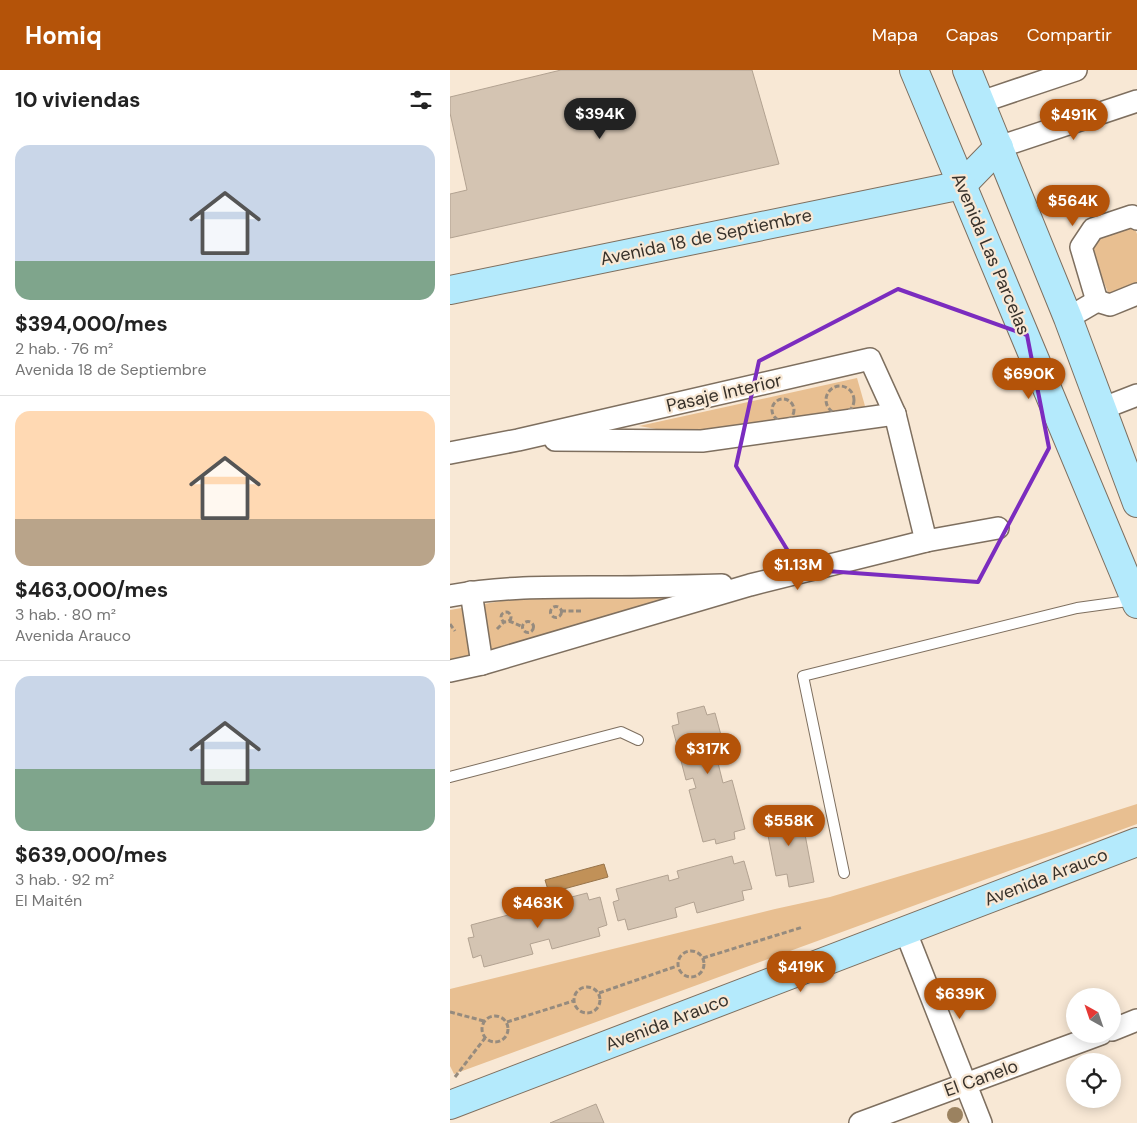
<!DOCTYPE html>
<html lang="es">
<meta charset="utf-8">
<style>
:root{--surface:#fff;--page:#f2f2f2;--text:#222;--muted:#767676;--line:#e0e0e0;--accent:#b45309}
body{margin:0;font-family:"DM Sans",sans-serif;background:var(--page);color:var(--text);height:100vh;display:flex;flex-direction:column;font-size:19px;white-space:nowrap}
*{box-sizing:border-box;margin:0}
p{font-size:16px;color:var(--muted)}
.icon{flex:none;width:28px;height:28px;fill:none;stroke:currentColor;stroke-width:2;stroke-linecap:round;stroke-linejoin:round}
.map{position:relative;flex:1;overflow:hidden}
.side{display:flex;flex-direction:column;background:var(--surface);width:450px}
.side>*{flex:none}
.needle{width:32px;rotate:320deg}
.fabs{position:absolute;left:616px;top:918px;display:grid;gap:10px}
.fabs a{display:grid;place-items:center;width:55px;height:55px;border-radius:50%;background:var(--surface);box-shadow:0 2px 12px #0003;font-size:25px}
.price{position:absolute;translate:-50% -42px;padding:0 11px;border-radius:18px;background:var(--accent);color:#fff;font-size:16px;line-height:32px;filter:drop-shadow(0 1px 2px #0008)}
.price::after{content:'';position:absolute;left:50%;top:30px;width:15px;height:11px;margin-left:-8px;background:inherit;clip-path:polygon(0 0,100% 0,50% 100%)}
.price.on{background:#222;color:#fff}
ul{padding:0;list-style:none}
li{display:grid;align-content:center;gap:10px;height:265px;padding:0 15px}
li+li{border-top:1px solid var(--line)}
li span{display:grid;place-items:center;height:155px;border-radius:15px;color:#555}
li>.icon{margin-inline-start:auto}
span .icon{width:90px;height:90px;fill:#fffc;stroke-width:1}
li b{font-size:21px}
h2{display:flex;justify-content:space-between;align-items:center;height:60px;padding:0 15px;font-size:21px}
header{display:flex;align-items:center;gap:30px;box-sizing:border-box;height:70px;padding:0 25px;background:var(--accent);color:#fff}
header strong{font-size:24px}
nav{display:flex;gap:28px;margin-inline-start:auto;font-size:18px}
main{display:flex;flex:1;min-height:0}
.map>svg:first-child{display:block}
.green{fill:#e8bf91}
.water{fill:#c19158;stroke:#98744a}
.building{fill:#d4c4b2;stroke:#b2a291}
.lines{fill:none;stroke-linecap:round;stroke-linejoin:round}
.lane-casing{stroke:#7e6f5f;stroke-width:12}
.street-casing{stroke:#7e6f5f;stroke-width:24}
.secondary-casing{stroke:#7e6f5f;stroke-width:30}
.path{stroke:#968b7e;stroke-width:3;stroke-dasharray:5 2.5;stroke-linecap:butt}
.lane{stroke:#fff;stroke-width:10}
.street{stroke:#fff;stroke-width:21}
.secondary{stroke:#b4eafc;stroke-width:28}
.tree{fill:#9b8260}
.marked{fill:none;stroke:#7b2cbf;stroke-width:4;stroke-linejoin:round}
.labels{text-anchor:middle;dominant-baseline:central;stroke-width:4.5;stroke-linejoin:round;paint-order:stroke}
.street-label{font-size:18px;fill:#38322b;stroke:#f8e8d5}
</style>
<header>
<strong>Homiq</strong>
<nav><a>Mapa</a><a>Capas</a><a>Compartir</a></nav>
</header>
<main>
<section class="side">
<h2>10 viviendas<svg class="icon" aria-label="filters" viewBox="0 0 24 24"><path d="M4 7h16M4 17h16"/><circle cx="9" cy="7" r="2"/><circle cx="15" cy="17" r="2"/></svg></h2>
<ul>
<li><span style="background:linear-gradient(#c9d6e8 75%,#7fa58c 0)"><svg class="icon" aria-label="home" viewBox="0 0 24 24"><path d="M3 11l9-7 9 7M6 9v11h12V9"/></svg></span><div><b>$394,000/mes</b><p>2 hab. · 76 m²</p><p>Avenida 18 de Septiembre</p></div></li>
<li><span style="background:linear-gradient(#ffd9b3 70%,#b9a48a 0)"><svg class="icon" aria-label="home" viewBox="0 0 24 24"><path d="M3 11l9-7 9 7M6 9v11h12V9"/></svg></span><div><b>$463,000/mes</b><p>3 hab. · 80 m²</p><p>Avenida Arauco</p></div></li>
<li><span style="background:linear-gradient(#c9d6e8 60%,#7fa58c 0)"><svg class="icon" aria-label="home" viewBox="0 0 24 24"><path d="M3 11l9-7 9 7M6 9v11h12V9"/></svg></span><div><b>$639,000/mes</b><p>3 hab. · 92 m²</p><p>El Maitén</p></div></li>
</ul>
</section>
<div class="map">
<svg width="687" height="1053" viewBox="0 0 687 1053">
<rect width="100%" height="100%" fill="#f8e8d5"/>
<g class="green">
<polygon points="683,153 687,164 687,213 659,225 638,172"/>
<polygon points="407,308 415,336 406,347 247,366 189,356"/>
<polygon points="97,523 233,526 0,592 0,540"/>
<polygon points="687,734 687,754 4,1004 0,996 0,919 325,839 380,827 602,761"/>
</g>
<polygon class="water" points="154,794 158,807 99,823 95,810"/>
<g class="building">
<polygon points="111,0 302,0 329,94 0,168 0,124 17,120 0,43 0,27"/>
<polygon points="254,636 257,645 265,643 278,691 268,693 273,713 282,710 295,759 284,762 285,769 266,774 265,769 253,772 239,720 246,718 243,708 236,710 222,656 229,654 227,643"/>
<polygon points="350,738 364,812 339,817 337,804 326,806 314,745"/>
<polygon points="282,786 284,794 294,791 302,819 292,821 294,830 247,843 244,832 225,838 227,847 178,860 175,849 168,851 163,832 169,830 166,819 218,805 219,811 229,808 227,801"/>
<polygon points="137,823 139,830 150,827 157,855 148,858 150,866 102,879 99,869 80,874 83,884 34,897 31,885 23,888 18,868 24,867 21,855 73,841 75,847 84,845 83,837"/>
<polygon points="146,1034 154,1053 100,1053"/>
</g>
<g class="lines">
<g class="lane-casing">
<g id="lane">
<polyline points="0,707 171,662 188,670"/>
<polyline points="394,803 353,606 627,538 685,530"/>
</g>
</g>
<g class="street-casing">
<g id="street">
<polyline points="531,32 626,0"/>
<polyline points="549,77 687,31"/>
<polyline points="647,231 631,177 643,159 682,146 687,149"/>
<polyline points="618,248 647,231 660,235 687,224"/>
<polyline points="651,339 687,325"/>
<polyline points="105,370 252,371 445,344"/>
<polyline points="0,383 68,370 420,289 445,344 476,471 300,515 32,594 0,601"/>
<polyline points="476,471 548,458"/>
<polyline points="21,522 32,594"/>
<path d="M0 526C53 516 107 517 160 517 198 517 235 516 272 515"/>
<polyline points="455,860 531,1053"/>
<polyline points="662,960 687,950"/>
<polyline points="410,1053 651,964"/>
</g>
</g>
<g class="secondary-casing">
<g id="secondary">
<polyline points="464,0 687,534"/>
<polyline points="517,0 618,248 687,433"/>
<polyline points="512,115 549,77"/>
<polyline points="0,220 512,115"/>
<polyline points="0,1035 687,772"/>
</g>
</g>
<g class="path">
<circle cx="390" cy="330" r="14"/>
<circle cx="333" cy="340" r="11"/>
<circle cx="106" cy="542" r="5.5"/>
<polyline points="111,541 131,541"/>
<circle cx="56" cy="547" r="5"/>
<polyline points="59,551 73,557"/>
<circle cx="78" cy="557" r="5.5"/>
<polyline points="0,554 5,561"/>
<polyline points="47,559 54,552"/>
<circle cx="241" cy="894" r="13"/>
<polyline points="253,888 353,857"/>
<circle cx="137" cy="930" r="13"/>
<polyline points="149,923 227,896"/>
<polyline points="0,942 34,951"/>
<circle cx="45" cy="959" r="13"/>
<polyline points="57,952 123,931"/>
<polyline points="5,1007 35,968"/>
</g>
<use href="#lane" class="lane"/>
<use href="#street" class="street"/>
<use href="#secondary" class="secondary"/>
</g>
<circle class="tree" cx="505" cy="1045" r="8"/>
<path class="marked" d="M448 219 577 265 599 378 528 512 349 499 286 396 309 291Z"/>
<g class="labels">
<g class="street-label">
<text transform="translate(256 167) rotate(-12)">Avenida 18 de Septiembre</text>
<text transform="translate(541 184) rotate(67)">Avenida Las Parcelas</text>
<text transform="translate(274 323) rotate(-13)">Pasaje Interior</text>
<text transform="translate(596 807) rotate(-21)">Avenida Arauco</text>
<text transform="translate(217 952) rotate(-21)">Avenida Arauco</text>
<text transform="translate(531 1008) rotate(-20)">El Canelo</text>
</g>
</g>
</svg>
<div class="fabs">
<a><svg class="needle" viewBox="-14 -14 28 28"><path d="M0-13l5 13h-10z" fill="#e53935"/><path d="M0 13l5-13h-10z" fill="#767676"/></svg></a>
<a><svg class="icon" aria-label="locate" viewBox="0 0 24 24"><circle cx="12" cy="12" r="6"/><path d="M12 2v4M12 18v4M2 12h4M18 12h4"/></svg></a>
</div>
<b class="price on" style="left:150px;top:70px">$394K</b>
<b class="price" style="left:624px;top:71px">$491K</b>
<b class="price" style="left:623px;top:157px">$564K</b>
<b class="price" style="left:579px;top:330px">$690K</b>
<b class="price" style="left:348px;top:521px">$1.13M</b>
<b class="price" style="left:258px;top:705px">$317K</b>
<b class="price" style="left:339px;top:777px">$558K</b>
<b class="price" style="left:88px;top:859px">$463K</b>
<b class="price" style="left:351px;top:923px">$419K</b>
<b class="price" style="left:510px;top:950px">$639K</b>
</div>
</main>
